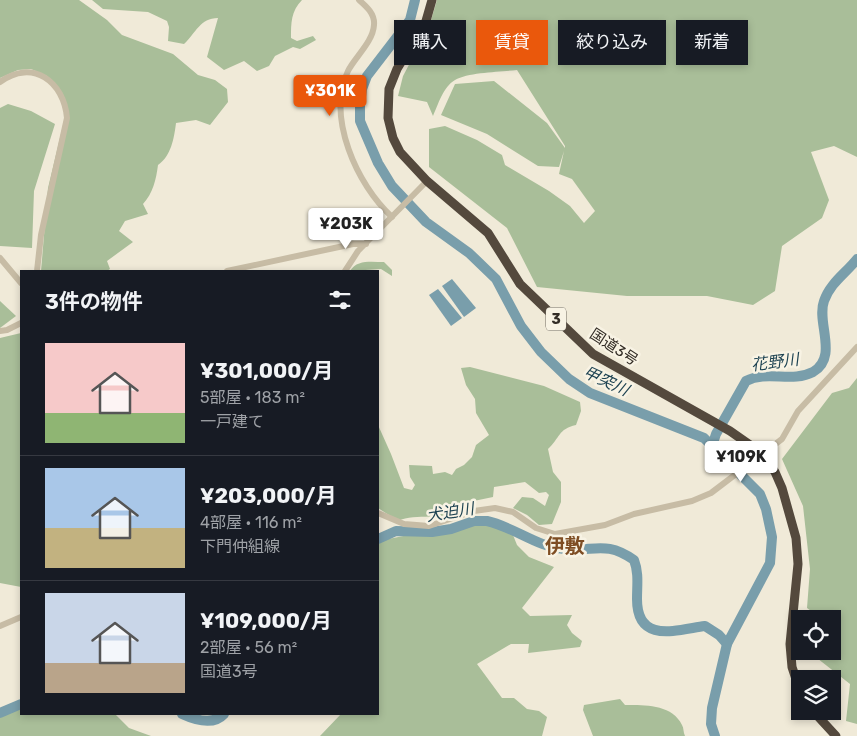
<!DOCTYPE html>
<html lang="ja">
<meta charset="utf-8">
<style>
:root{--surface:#171b24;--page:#20242c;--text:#f1f3f6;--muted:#9ea1a6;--line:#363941;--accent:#ea580c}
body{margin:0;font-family:Rubik,"Noto Sans JP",sans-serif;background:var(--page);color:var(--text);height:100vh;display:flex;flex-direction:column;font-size:19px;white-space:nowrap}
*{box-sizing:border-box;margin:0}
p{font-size:16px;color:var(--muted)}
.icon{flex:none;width:28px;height:28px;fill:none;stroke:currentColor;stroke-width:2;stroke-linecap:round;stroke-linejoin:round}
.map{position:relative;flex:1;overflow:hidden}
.sheet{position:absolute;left:20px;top:270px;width:359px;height:445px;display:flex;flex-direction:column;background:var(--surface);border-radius:0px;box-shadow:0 2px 8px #0003}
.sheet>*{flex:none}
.hud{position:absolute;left:394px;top:20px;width:388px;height:45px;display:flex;gap:10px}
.buttons{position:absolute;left:791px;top:610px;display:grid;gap:10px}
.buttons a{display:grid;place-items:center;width:50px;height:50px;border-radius:0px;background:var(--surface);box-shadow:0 2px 8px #0003;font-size:25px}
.price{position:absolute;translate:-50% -42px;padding:0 11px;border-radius:5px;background:#fff;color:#222;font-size:16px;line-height:32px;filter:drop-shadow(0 1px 2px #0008)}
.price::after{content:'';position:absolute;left:50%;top:30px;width:15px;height:11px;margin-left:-8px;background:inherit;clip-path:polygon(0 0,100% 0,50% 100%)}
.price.current{background:var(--accent);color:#fff}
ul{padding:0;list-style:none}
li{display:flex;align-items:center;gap:15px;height:125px;padding:0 25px}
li+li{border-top:1px solid var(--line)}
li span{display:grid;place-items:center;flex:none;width:140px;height:100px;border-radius:0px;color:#555}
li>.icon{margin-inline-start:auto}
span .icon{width:60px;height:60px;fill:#fffc;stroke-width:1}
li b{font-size:21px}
h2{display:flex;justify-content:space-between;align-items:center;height:60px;padding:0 25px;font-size:21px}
.tag{padding:0 18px;border-radius:0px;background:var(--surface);box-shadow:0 2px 8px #0003;font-size:18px;line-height:45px}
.tag.current{background:var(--accent);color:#fff}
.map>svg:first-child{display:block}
.green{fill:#a9be99}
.water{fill:#799eab}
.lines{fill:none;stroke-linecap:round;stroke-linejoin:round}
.river{stroke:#799eab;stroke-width:10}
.minor{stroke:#c7bca5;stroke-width:6}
.highway{stroke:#54493d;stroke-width:9}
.labels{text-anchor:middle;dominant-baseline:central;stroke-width:5;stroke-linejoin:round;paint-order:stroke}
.shield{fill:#f8f3e4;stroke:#6e685f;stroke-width:1}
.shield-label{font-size:14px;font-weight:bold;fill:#332d26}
.street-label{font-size:15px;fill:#332d26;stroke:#f8f3e4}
.water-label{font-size:16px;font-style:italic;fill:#1e4352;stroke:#f8f3e4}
.district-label{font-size:20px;font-weight:bold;fill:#7e4d23;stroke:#f8f3e4}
</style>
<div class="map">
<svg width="857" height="736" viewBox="0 0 857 736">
<rect width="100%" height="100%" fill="#f0ead8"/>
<g class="green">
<path d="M0 0H79L107 20 122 35 173 54 198 75 215 80 227 89 228 102 210 125 196 120 176 123C174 139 171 156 158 165 156 180 153 193 143 204L148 214 125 221 119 231 133 242 107 261 110 269 107 271H41L48 188 64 121V109L61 98 47 76 31 69 18 70 0 78Z"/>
<path d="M92 0H302C291 11 291 23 291 38L297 41 313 36 316 40 300 49 293 47 275 56 269 66 257 71 244 61 224 70 207 57 218 18C200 18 196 33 184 44L168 41 169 27 167 21 148 12 103 9Z"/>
<path d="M437 0H857V157L834 146 811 152 829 200 822 218 782 246 775 291 753 305 707 296H627L537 287 507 228 429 167V129L445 126 477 140 502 155 505 165 549 191 570 206 584 223 595 211 572 179 559 174 564 151 559 167 538 166 487 134 441 115 455 84 494 81 547 123 565 148V146L517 70C500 72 469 72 455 80 443 87 438 105 433 116L427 102 398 96 403 76 429 27Z"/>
<polygon points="8,104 31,111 55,124 34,191 32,248 0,246 0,108"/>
<path d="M384 262 392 270V276L381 269 350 271C357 259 372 262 384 262Z"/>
<polygon points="0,301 16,316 0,328"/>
<polygon points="21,333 21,587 0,583 0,338"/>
<path d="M470 367 544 386 580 402 581 411 576 425C558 429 560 438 548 449L553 472 561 482V502L552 524 539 525 527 515 513 508 522 497 533 498 545 506 549 495 546 492 539 493 525 482 494 487 493 497 464 503C449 525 418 511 398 521L378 508V425L391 454 404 488 412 490 415 485 410 477 409 465 432 466 433 474 445 472 452 475 456 469 464 465 472 457 476 445 489 435 476 413 475 399 466 385 461 368Z"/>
<polygon points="857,378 857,724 846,721 850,684 808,651 832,651 832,619 822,619 807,608 810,569 803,506 782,459 832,393 849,388"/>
<polygon points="475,517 486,517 513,535 517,545 529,557 554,567 522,608 530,616 572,615 567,625 572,633 582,641 580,647 528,653 529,644 511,644 477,664 502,698 514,698 527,709 539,711 547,717 542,736 320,736 341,714 378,714 378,541 439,529"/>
<path d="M620 699 625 705C644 705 672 704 682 725 684 728 683 732 685 736H593L583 710 584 705Z"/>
<polygon points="21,707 21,714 115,714 129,728 151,736 0,736 0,710"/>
</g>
<g class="water">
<polygon points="452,279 476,308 464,317 442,286"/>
<polygon points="438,289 462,318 451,326 429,295"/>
</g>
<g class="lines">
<g class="river">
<polyline points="415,0 410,20 367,76 362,89 360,104 360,121 378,163 392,186 426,222 469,253 496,279 521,326 541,352 569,379 590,393 704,438 760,494 766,509 772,537 770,563 727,644 712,708 711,724 715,736"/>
<path d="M712 446 716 434 746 381C767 370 792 383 813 372 839 357 816 322 824 301 830 283 846 273 857 259"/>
<path d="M378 539 396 531 432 532 451 529 474 521H487C514 527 537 547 564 549 595 552 605 540 634 560 639 573 637 585 637 599 637 644 676 630 705 626L719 635 727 644"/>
<polyline points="0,713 21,704"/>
<path d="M182 714C195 720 213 726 224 714"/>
</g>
<g class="minor">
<path d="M359 0C367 7 375 14 374 25 373 42 355 57 348 71 326 117 357 185 392 217"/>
<path d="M0 82C33 58 64 82 67 118L41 235 37 271"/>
<polyline points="0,258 21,283"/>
<polyline points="227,271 353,244 366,244"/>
<polyline points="345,271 358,251 427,181"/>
<polyline points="0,331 7,330 21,323"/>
<polyline points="378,513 404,524 429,526 474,511 495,508 513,512 536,528 555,534 605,525 634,514 692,501 711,493 782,439 798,411 857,347"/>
<polyline points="0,626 21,617"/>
</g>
<g class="highway">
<polyline points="432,0 426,21 397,69 389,89 388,118 393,138 400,152 427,181 488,233 520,284 593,354 730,431 763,454 775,472 782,488 796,538 798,564 790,644 792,667 800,691"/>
<polyline points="813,711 836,736"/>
</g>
</g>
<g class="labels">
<rect class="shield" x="546" y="307.5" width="20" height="23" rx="4"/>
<g class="shield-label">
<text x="556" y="319">3</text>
</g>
<g class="street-label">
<text transform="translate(614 347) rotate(33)">国道3号</text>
</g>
<g class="water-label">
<text transform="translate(775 362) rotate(-7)">花野川</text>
<text transform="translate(606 381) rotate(25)">甲突川</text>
<text transform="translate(450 512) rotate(-9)">犬迫川</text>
</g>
<g class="district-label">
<text x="565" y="546">伊敷</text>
</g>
</g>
</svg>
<div class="buttons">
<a><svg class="icon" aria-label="locate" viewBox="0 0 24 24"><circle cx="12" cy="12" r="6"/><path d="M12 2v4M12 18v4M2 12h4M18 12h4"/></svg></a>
<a><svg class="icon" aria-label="layers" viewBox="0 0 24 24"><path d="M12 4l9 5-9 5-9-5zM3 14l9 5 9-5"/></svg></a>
</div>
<b class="price current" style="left:330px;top:117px">¥301K</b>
<b class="price" style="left:346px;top:250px">¥203K</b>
<b class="price" style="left:741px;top:483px">¥109K</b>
<div class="hud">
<a class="tag">購入</a>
<a class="tag current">賃貸</a>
<a class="tag">絞り込み</a>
<a class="tag">新着</a>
</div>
<section class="sheet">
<h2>3件の物件<svg class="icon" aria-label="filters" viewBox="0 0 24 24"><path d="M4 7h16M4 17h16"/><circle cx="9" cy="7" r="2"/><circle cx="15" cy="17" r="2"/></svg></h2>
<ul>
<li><span style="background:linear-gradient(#f6c9c9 70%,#8fb573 0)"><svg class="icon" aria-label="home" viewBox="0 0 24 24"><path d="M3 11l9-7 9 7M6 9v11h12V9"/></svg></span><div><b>¥301,000/月</b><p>5部屋 · 183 m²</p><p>一戸建て</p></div></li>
<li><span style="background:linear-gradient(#a9c7e8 60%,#c2b280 0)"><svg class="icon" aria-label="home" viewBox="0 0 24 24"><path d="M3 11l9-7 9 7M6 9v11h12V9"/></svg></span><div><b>¥203,000/月</b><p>4部屋 · 116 m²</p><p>下門仲組線</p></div></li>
<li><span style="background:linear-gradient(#c9d6e8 70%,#b9a48a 0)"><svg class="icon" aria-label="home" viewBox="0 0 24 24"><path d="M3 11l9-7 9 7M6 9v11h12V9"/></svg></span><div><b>¥109,000/月</b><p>2部屋 · 56 m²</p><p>国道3号</p></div></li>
</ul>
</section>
</div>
